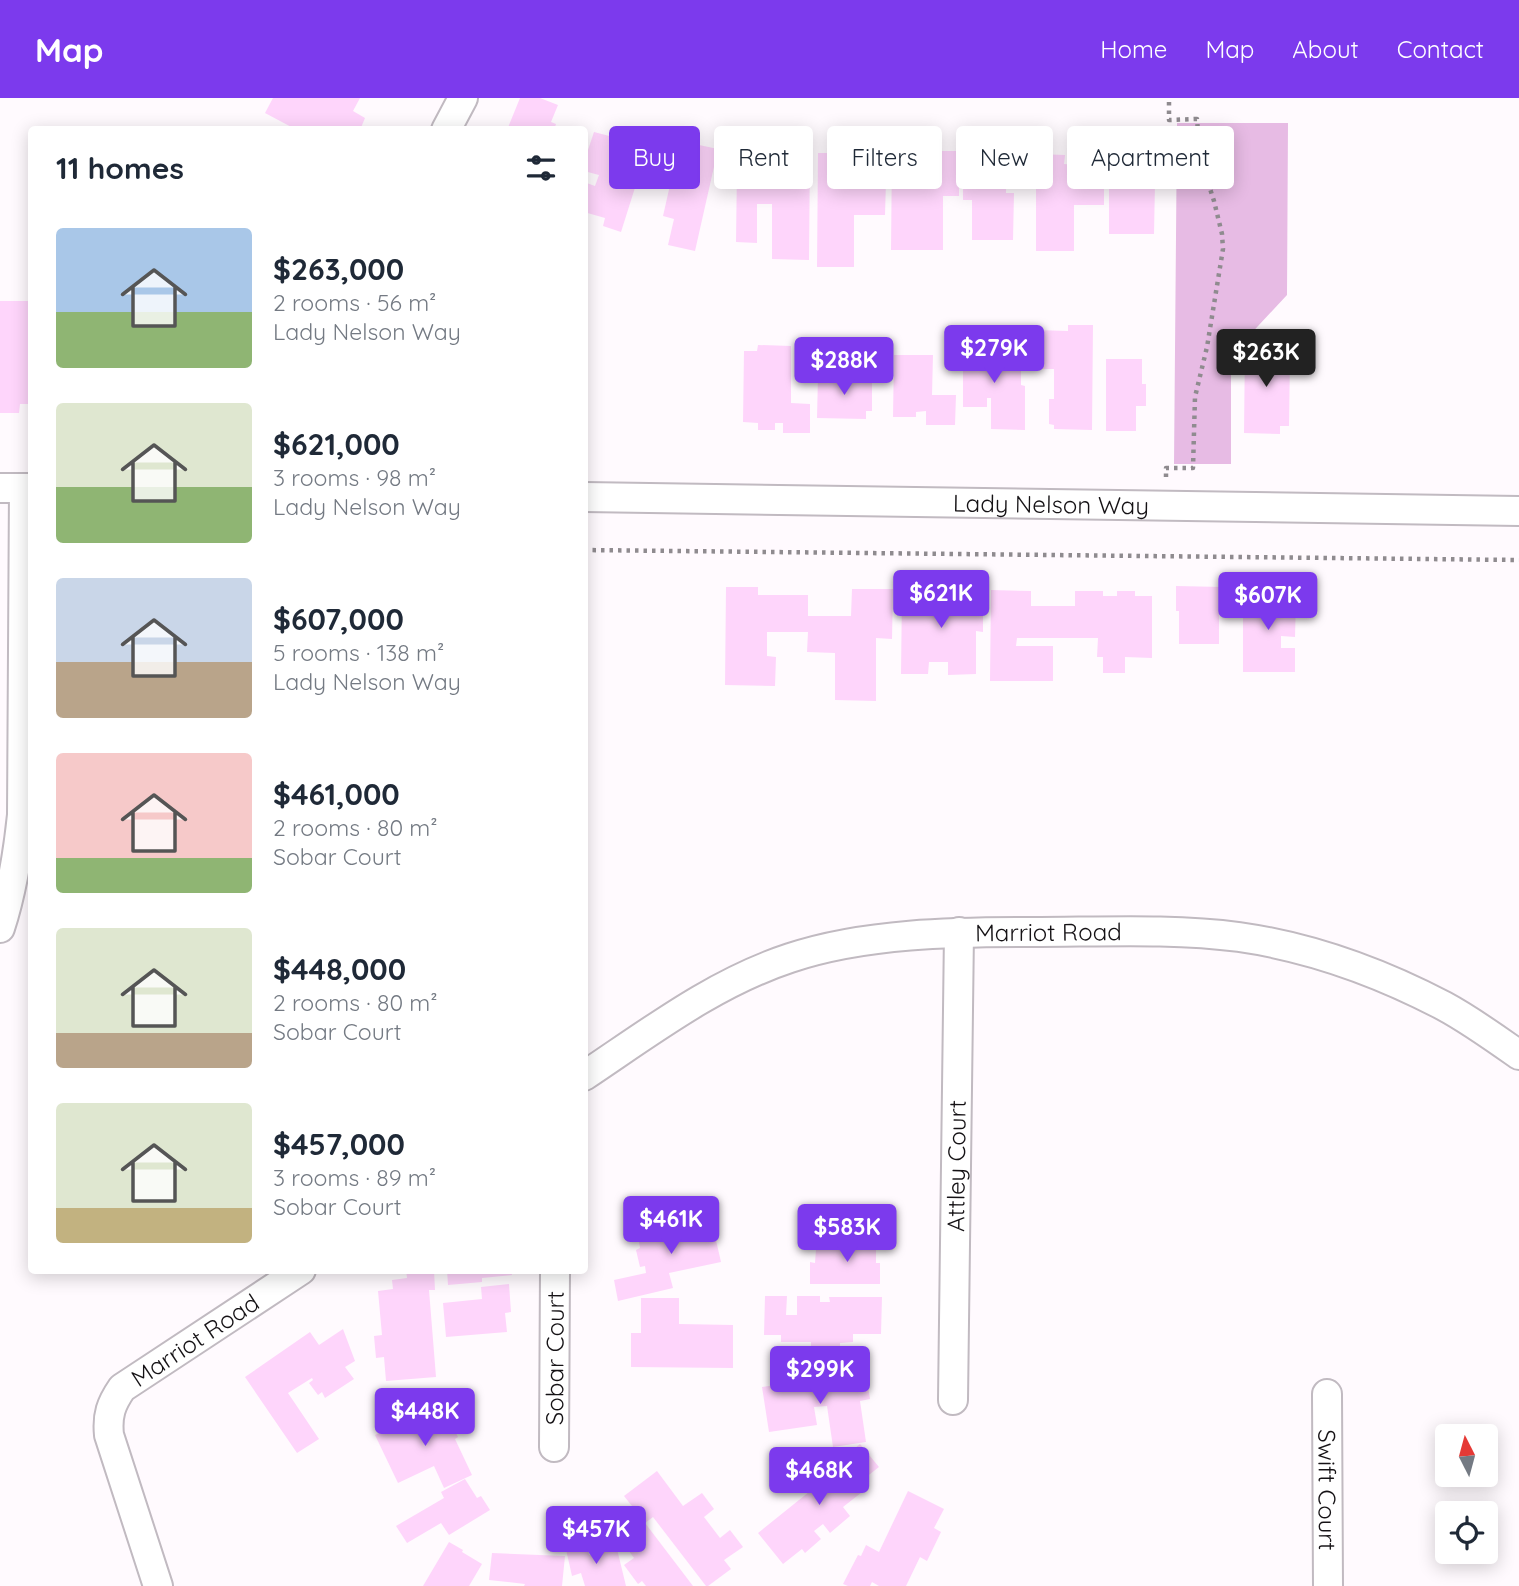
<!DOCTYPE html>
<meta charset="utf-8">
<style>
:root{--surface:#fff;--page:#f2f2f3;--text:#1f2937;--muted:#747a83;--accent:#7c3aed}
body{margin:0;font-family:Quicksand,sans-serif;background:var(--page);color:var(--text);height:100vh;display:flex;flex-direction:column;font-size:26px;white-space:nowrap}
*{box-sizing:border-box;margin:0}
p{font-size:23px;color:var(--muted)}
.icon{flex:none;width:38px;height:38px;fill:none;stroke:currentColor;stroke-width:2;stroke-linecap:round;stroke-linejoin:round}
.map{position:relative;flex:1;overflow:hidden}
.side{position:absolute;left:28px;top:28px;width:560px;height:1148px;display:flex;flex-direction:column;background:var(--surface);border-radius:7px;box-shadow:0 4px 18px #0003}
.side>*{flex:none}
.guide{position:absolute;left:609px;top:28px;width:665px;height:63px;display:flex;gap:14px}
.needle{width:46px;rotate:354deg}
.tools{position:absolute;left:1435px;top:1326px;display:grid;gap:14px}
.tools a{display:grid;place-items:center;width:63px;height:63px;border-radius:7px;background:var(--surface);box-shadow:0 4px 18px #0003;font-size:35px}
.price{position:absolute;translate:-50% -60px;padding:0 16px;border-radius:7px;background:var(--accent);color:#fff;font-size:23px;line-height:46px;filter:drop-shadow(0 2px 4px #0008)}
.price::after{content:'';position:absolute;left:50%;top:42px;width:21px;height:16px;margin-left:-10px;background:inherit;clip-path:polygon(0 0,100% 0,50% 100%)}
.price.active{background:#222;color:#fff}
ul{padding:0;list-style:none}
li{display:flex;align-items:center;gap:21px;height:175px;padding:0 28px}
li span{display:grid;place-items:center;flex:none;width:196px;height:140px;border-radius:7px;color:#555}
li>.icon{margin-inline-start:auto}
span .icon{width:84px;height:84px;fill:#fffc;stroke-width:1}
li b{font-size:30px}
h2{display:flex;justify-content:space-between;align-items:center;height:84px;padding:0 28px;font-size:30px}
.tag{padding:0 24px;border-radius:7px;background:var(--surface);box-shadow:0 4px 18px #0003;font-size:24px;line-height:63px}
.tag.active{background:var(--accent);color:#fff}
header{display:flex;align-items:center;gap:42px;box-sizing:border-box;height:98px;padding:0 35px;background:var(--accent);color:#fff}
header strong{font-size:33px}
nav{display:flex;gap:38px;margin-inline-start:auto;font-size:24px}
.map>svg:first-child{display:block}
.green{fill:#e7bbe4}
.building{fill:#fed5fb}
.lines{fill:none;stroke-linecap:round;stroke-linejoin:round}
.minor-casing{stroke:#c1bac1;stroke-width:32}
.path{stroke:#8f8b8f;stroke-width:4.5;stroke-dasharray:3.5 5;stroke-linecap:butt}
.minor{stroke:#fff;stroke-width:28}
.labels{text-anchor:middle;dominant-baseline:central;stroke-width:6;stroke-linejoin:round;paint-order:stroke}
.street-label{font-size:24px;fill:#151215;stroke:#fff}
</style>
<header>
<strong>Map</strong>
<nav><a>Home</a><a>Map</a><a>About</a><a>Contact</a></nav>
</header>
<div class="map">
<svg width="1519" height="1488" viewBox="0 0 1519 1488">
<rect width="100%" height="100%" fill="#fffafe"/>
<polygon class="green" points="1177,25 1288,25 1287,197 1231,257 1231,366 1174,366"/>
<g class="building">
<polygon points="273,0 360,0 353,13 365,20 360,32 297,32 265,15"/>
<polygon points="520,0 540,0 558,7 551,24 556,26 554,32 507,32"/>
<polygon points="621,29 651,39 621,134 603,128 605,120 584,114 584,84 595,88 599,77 584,73 584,64 594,34 617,40"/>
<polygon points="680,43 718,51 695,153 668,147 674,121 663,118"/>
<polygon points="781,51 810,51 809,162 772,161 772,106 757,106 757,145 736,144 737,69 770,70 771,60 781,60"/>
<polygon points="892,53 959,53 959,98 943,98 943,152 891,152"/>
<polygon points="818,55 852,55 851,83 886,83 885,117 854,117 854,169 817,169"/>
<polygon points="963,55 1007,55 1006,95 1014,95 1013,142 972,142 972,102 963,102"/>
<polygon points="1077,55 1104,55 1104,107 1074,107 1074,153 1036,153 1036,56 1065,57 1064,66 1077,67"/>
<polygon points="1109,55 1173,55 1173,85 1155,85 1154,136 1109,136"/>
<polygon points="0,203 32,203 32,306 20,306 19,315 0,315"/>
<polygon points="1068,227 1093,227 1092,332 1054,331 1054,327 1049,326 1049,301 1054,301 1054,271 1037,271 1037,232 1068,233"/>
<polygon points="963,246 1002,246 1002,259 1021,259 1021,287 1025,288 1025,332 991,331 991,300 987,300 987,309 963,309"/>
<polygon points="1245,246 1285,246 1285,259 1290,259 1289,328 1280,328 1280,336 1244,335"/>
<polygon points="758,247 791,248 791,305 810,306 810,335 783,335 783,325 775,325 775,332 758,332 758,325 743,324 744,253 757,253"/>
<polygon points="894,257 933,257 932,297 956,297 955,327 926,327 926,313 916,314 916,319 893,319"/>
<polygon points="1106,261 1142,261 1142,286 1146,286 1146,308 1136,308 1136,333 1106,333"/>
<polygon points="818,278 872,278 872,313 866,313 866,321 817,320"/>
<polygon points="1176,488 1223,489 1223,514 1219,514 1219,546 1179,546 1179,513 1176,513"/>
<polygon points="726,489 758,489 758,497 808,497 808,518 851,518 852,491 893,491 892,541 876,540 876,603 835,602 835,555 807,554 808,534 767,534 767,558 776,559 775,588 725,587"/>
<polygon points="906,489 926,489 929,500 951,500 951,489 983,490 983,534 976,533 976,576 948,577 948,564 929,564 928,576 901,576 902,494 906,494"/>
<polygon points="991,492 1031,493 1031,508 1075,508 1075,493 1103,493 1103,498 1117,498 1117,493 1135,493 1135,498 1152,498 1152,560 1125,559 1125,575 1103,575 1103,559 1097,559 1098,540 1017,540 1016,548 1053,548 1053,583 990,583"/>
<polygon points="1243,492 1275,492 1274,502 1296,502 1295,539 1281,538 1281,550 1295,550 1295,574 1243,574"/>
<polygon points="710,1116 721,1164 669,1175 673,1190 618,1203 614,1182 646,1175 645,1168 640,1169 636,1152 640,1150 638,1138 679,1129 678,1123"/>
<polygon points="853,1138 876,1138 876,1165 880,1165 880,1186 810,1186 810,1164 815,1165 816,1151 853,1151"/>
<polygon points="406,1172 434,1172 435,1192 429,1192 436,1279 386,1283 384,1259 376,1260 374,1238 382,1237 378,1193 393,1191 392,1182 407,1180"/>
<polygon points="447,1172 511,1172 512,1177 482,1180 482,1184 448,1187"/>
<polygon points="509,1186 511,1214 505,1215 507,1234 446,1239 443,1205 482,1201 481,1189"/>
<polygon points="765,1198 787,1198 786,1217 797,1217 797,1198 820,1198 820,1204 830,1204 829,1199 882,1199 881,1236 853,1236 853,1244 840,1245 840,1254 811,1253 811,1244 781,1244 781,1237 764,1237"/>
<polygon points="641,1200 679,1200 679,1226 733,1227 733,1270 631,1269 631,1235 641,1235"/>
<polygon points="343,1231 355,1263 345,1269 354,1281 325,1300 322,1294 318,1297 309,1285 313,1282 312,1280 288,1295 319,1341 297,1355 245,1279 310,1234 319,1247"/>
<polygon points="866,1274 870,1301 860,1303 866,1344 833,1349 827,1308 814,1309 817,1327 769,1334 762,1289"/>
<polygon points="439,1308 447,1324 450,1323 458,1339 455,1341 472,1377 444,1390 434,1368 398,1385 375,1337"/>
<polygon points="860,1346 879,1369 860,1384 866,1391 843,1409 850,1418 830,1435 823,1426 814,1433 821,1441 805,1455 802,1451 783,1466 758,1435 840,1369 837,1365"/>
<polygon points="657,1373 683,1408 702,1395 714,1411 704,1419 720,1440 730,1432 743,1449 724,1462 731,1471 708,1488 706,1488 653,1419 645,1425 693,1488 646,1488 642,1483 638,1486 624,1467 634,1460 629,1453 634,1449 618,1427 636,1413 624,1398"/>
<polygon points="465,1381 477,1400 481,1398 490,1412 449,1437 441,1425 407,1445 396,1428 444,1400 441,1394"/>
<polygon points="908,1393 944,1411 934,1430 941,1434 927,1463 920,1459 906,1488 879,1488 872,1484 870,1488 848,1488 843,1486 858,1457 861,1458 866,1447 879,1454"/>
<polygon points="586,1443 589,1457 617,1451 626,1488 585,1488 581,1475 572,1478 565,1447"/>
<polygon points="449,1444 463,1452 462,1454 482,1466 469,1488 423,1488"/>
<polygon points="492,1455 565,1458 562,1488 524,1488 525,1486 489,1482"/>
</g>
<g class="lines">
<g class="minor-casing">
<g id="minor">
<polyline points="446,32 463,0"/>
<polyline points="0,390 32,390"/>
<path id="s1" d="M584 399 1519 413"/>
<path d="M0 830C12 793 18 756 22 717L24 390"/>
<path id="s2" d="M584 978C650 934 714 885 790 860 865 835 954 834 1032 834 1098 834 1173 830 1239 839 1309 849 1381 875 1444 908 1470 922 1495 940 1519 957"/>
<path id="s3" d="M1327 1296 1328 1488"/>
<path id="s4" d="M953 1302 959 834"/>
<path id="s5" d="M554 1349 555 1172"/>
<path id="s6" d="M158 1488 109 1337C107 1317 111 1306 122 1290L301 1172"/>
</g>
</g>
<g class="path">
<polyline points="1166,379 1166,370 1193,370 1195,299 1207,249 1223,151 1222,136 1214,103 1200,60 1197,21 1169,22 1169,0"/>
<polyline points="584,452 1519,462"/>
</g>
<use href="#minor" class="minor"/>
</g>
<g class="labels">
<g class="street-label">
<text stroke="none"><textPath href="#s1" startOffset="467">Lady Nelson Way</textPath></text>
<text stroke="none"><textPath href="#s2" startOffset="499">Marriot Road</textPath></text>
<text stroke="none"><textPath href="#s4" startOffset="234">Attley Court</textPath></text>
<text stroke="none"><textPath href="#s6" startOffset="296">Marriot Road</textPath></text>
<text stroke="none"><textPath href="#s5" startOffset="89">Sobar Court</textPath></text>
<text stroke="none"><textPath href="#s3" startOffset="96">Swift Court</textPath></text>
</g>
</g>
</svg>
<div class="tools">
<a><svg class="needle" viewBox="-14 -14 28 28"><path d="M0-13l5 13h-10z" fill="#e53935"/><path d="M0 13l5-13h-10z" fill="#747a83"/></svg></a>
<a><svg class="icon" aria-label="locate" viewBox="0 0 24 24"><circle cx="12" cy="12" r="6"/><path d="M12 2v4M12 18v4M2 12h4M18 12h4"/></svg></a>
</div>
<b class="price" style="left:994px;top:287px">$279K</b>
<b class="price active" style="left:1266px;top:291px">$263K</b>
<b class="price" style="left:844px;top:299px">$288K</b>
<b class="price" style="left:941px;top:532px">$621K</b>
<b class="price" style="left:1268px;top:534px">$607K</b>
<b class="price" style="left:671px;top:1158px">$461K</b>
<b class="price" style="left:847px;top:1166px">$583K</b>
<b class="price" style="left:820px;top:1308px">$299K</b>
<b class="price" style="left:425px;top:1350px">$448K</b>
<b class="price" style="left:819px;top:1409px">$468K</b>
<b class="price" style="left:596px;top:1468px">$457K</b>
<div class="guide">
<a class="tag active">Buy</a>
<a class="tag">Rent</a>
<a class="tag">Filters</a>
<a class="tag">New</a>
<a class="tag">Apartment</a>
</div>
<section class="side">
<h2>11 homes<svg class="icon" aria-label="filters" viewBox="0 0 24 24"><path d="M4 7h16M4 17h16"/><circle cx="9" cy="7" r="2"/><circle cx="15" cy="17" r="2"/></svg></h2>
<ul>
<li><span style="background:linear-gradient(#a9c7e8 60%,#8fb573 0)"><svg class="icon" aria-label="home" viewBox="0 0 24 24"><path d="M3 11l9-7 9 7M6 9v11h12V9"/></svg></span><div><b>$263,000</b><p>2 rooms · 56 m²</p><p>Lady Nelson Way</p></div></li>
<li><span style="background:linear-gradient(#dfe7d0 60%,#8fb573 0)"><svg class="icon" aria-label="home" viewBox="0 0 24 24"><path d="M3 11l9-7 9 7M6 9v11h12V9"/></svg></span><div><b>$621,000</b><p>3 rooms · 98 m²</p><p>Lady Nelson Way</p></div></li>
<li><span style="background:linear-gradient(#c9d6e8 60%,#b9a48a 0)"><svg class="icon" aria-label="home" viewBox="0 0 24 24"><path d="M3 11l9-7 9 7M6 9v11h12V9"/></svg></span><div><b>$607,000</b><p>5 rooms · 138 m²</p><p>Lady Nelson Way</p></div></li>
<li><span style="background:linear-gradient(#f6c9c9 75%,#8fb573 0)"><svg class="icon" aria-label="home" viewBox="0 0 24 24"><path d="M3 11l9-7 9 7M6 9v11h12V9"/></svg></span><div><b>$461,000</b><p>2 rooms · 80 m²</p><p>Sobar Court</p></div></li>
<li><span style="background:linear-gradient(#dfe7d0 75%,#b9a48a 0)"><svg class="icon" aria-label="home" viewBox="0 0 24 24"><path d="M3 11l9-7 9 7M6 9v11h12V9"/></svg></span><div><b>$448,000</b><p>2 rooms · 80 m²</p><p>Sobar Court</p></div></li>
<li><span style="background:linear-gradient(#dfe7d0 75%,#c2b280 0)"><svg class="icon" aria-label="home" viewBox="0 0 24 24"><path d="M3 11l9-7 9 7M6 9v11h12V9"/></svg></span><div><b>$457,000</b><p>3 rooms · 89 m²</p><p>Sobar Court</p></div></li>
</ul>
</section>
</div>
